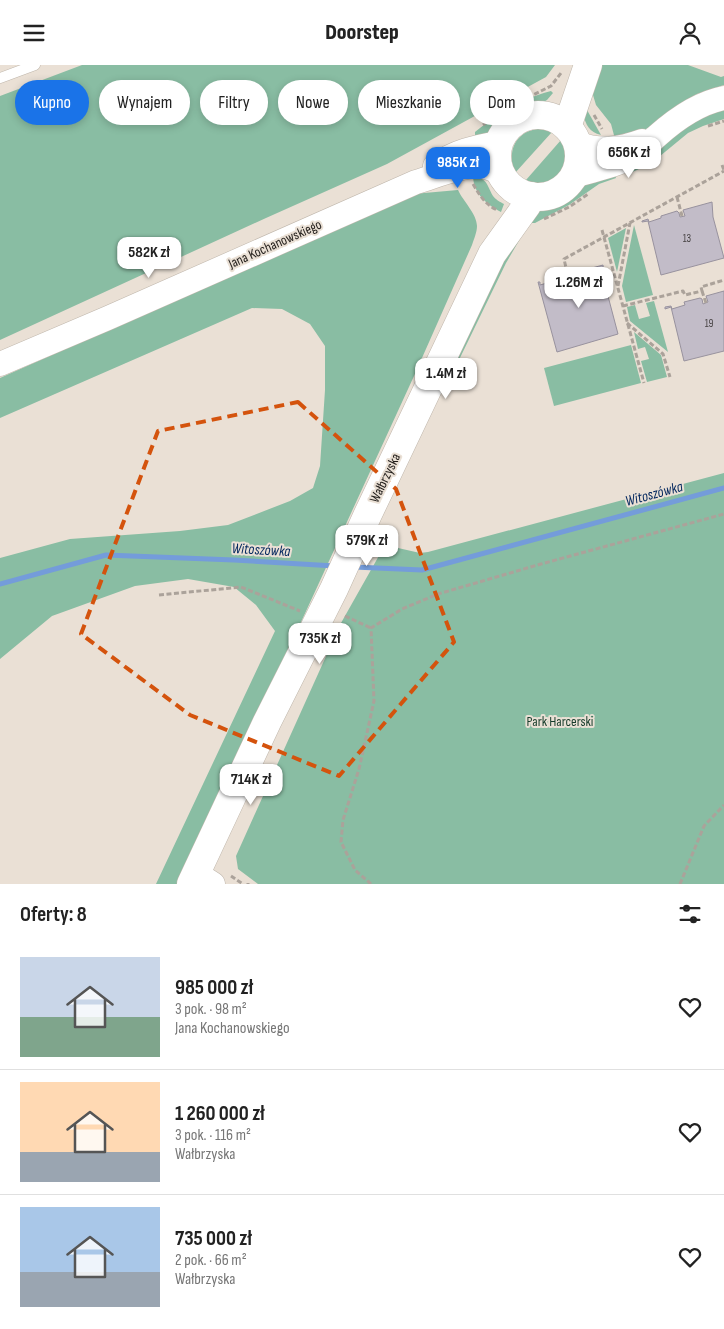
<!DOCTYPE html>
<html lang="pl">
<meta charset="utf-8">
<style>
:root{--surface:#fff;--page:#f6f6f6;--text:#222;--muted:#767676;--line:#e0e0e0;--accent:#1a73e8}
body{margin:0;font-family:"Sofia Sans Condensed",sans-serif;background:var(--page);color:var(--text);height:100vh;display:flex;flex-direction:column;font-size:19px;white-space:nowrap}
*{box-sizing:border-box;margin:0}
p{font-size:16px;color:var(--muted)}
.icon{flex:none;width:28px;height:28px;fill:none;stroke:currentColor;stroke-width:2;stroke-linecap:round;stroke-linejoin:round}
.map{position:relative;height:819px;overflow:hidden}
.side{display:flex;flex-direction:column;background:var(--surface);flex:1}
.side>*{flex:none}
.hud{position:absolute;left:15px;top:15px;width:695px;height:45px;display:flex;gap:10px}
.price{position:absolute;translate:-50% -42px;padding:0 11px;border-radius:10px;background:#fff;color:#222;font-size:16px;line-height:32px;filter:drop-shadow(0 1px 2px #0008)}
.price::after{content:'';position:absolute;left:50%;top:30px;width:15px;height:11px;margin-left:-8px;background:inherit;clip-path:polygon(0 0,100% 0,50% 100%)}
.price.selected{background:var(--accent);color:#fff}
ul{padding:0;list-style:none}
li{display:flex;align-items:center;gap:15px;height:125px;padding:0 20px}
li+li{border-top:1px solid var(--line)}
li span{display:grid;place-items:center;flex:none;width:140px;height:100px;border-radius:0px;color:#555}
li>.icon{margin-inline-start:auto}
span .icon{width:60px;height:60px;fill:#fffc;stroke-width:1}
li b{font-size:21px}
h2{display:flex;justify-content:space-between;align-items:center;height:60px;padding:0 20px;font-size:21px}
.chip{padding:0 18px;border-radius:22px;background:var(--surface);box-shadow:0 2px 8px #0003;font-size:18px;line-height:45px}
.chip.selected{background:var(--accent);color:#fff}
header{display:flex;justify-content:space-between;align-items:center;height:65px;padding:0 20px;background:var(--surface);font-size:22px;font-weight:800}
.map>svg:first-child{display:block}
.green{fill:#89bda3}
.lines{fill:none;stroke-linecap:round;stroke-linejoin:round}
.stream{stroke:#749cda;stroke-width:5}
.building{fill:#c2bcc8;stroke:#98929e}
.service-casing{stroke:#bfb6ab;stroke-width:11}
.tertiary-casing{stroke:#bfb6ab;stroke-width:25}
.secondary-casing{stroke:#bfb6ab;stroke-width:29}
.path{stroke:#aba29a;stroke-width:3;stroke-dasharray:5 2.5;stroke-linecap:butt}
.service{stroke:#fff;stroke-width:10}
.tertiary{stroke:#fff;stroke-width:24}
.secondary{stroke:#fff;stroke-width:28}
.marked{fill:none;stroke:#d4530d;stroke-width:4;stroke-dasharray:10 6;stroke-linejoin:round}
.labels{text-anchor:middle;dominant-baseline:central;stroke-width:4;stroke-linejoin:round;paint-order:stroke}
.number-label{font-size:11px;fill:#484445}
.street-label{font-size:14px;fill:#201c19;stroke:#eae0d5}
.park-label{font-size:14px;fill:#163c2b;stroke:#eae0d5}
.water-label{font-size:15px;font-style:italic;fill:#03275e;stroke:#eae0d5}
</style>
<header><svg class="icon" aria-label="menu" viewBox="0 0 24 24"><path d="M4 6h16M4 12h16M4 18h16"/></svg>Doorstep<svg class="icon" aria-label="person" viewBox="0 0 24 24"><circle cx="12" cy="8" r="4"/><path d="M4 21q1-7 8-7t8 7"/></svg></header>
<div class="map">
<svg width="724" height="819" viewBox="0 0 724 819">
<rect width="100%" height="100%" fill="#eae0d5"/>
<g class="green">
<polygon points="82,0 555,0 546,12 387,99 266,153 0,275 0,31"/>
<polygon points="600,0 688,0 721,12 724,11 724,20 697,29 679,39 650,62 634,70 615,74 611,59 596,40 593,30 593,20"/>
<path d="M551 26 553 28 547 35 540 39 516 48 502 59 494 67 475 76V67C501 47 518 35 551 26Z"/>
<polygon points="724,44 724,54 703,61 688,68 654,96 637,105 627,109 624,100 687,58"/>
<path d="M587 45 601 70C589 67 586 60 583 49Z"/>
<path d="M535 64H545L552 67 515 108C510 96 510 80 521 71 525 67 530 66 535 64Z"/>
<path d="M561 75C571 87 569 104 556 114 555 115 551 117 550 118 542 120 533 118 526 115Z"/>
<polygon points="613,103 616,113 599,119 569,140 535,158 531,158 540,142 567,131 583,115"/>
<path d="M473 110C488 115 486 118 493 131 495 134 500 137 504 139L501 147C486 139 473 128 473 110Z"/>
<path d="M458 125C463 136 477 149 477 161 477 167 474 174 472 180L414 311 228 716 178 819H156L275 566 256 540 234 522 188 514 135 521 52 551 0 594V493L70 474 180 466 228 460 290 436 313 423 320 401 325 325V281L310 259 282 244 252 243 0 353V313L413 129Z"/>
<polygon points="634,160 653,230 626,237 622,221"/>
<polygon points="626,163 617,207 608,173"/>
<polygon points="513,171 520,174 506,198 457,299 454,292"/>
<polygon points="654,236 668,287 630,256 627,242 635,240 639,254 650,251 646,238"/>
<polygon points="634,267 661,290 667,312 647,317 641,296 649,294 645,282 638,284"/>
<polygon points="631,280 641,318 554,341 544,303"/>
<polygon points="724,408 724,819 258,819 238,804 236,791 341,558 385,480 420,488 428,487"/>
</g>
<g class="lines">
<g class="stream">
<polyline points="354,502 422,505 724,423"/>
<polyline points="0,519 106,490 234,495 335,501"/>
</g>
</g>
<g class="building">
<polygon points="712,137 713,152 724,193 661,210 648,156 642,157 642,156 648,154 649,157 661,153 661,151 677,146 679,148 680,152 685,151 683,145"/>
<polygon points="603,200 604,216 618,269 557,287 538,217 540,217 540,220 554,216 553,213 564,211 566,212 567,216 571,215 570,209"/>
<polygon points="724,226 724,286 684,296 671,242 665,244 665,242 671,241 672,244 685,240 684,237 700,233 702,234 703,239 708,237 706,231"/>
</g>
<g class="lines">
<g class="service-casing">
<polyline id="service" points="0,13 35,0"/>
</g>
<g class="tertiary-casing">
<g id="tertiary">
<path d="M577 78C599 87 620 84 642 76"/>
<path d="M435 101C454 86 476 82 498 78"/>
<path d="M574 111C596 104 621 100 640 87 646 82 651 76 657 71 676 54 699 38 724 33"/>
<path d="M0 299 108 253 416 117C434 112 464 99 481 101 487 102 494 105 500 107"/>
<polyline points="196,808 213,819"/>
</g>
</g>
<g class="secondary-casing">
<g id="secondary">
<circle cx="538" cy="91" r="41"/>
<polyline points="567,62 588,0"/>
<polyline points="191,819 267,657 334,524 368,449 492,189 527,140 531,131"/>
</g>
</g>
<g class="path">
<polyline points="594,50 602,64"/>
<polyline points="483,60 501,46 551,21 561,8"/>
<polyline points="708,61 724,56"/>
<polyline points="722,100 724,105"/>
<path d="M473 119C480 131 485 139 497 145"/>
<polyline points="677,132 682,151"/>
<polyline points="544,154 569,142 588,129"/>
<polyline points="602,165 644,318"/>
<polyline points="569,216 564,194 724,106"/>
<polyline points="618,221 630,158"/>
<polyline points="702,226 706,238"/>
<polyline points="623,241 683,226 685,230 702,226 701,222 724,215"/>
<polyline points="627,258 663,289 670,312"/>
<polyline points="159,530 241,522 300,546"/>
<polyline points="345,551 371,563"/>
<polyline points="231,811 243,819"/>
<polyline points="248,819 248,818"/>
<polyline points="371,819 355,805 341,777 343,755 359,704 374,636 371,563 402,544 438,529 541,499 724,449"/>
<polyline points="680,819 704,761 724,740"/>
</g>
<use href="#service" class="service"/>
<use href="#tertiary" class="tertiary"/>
<use href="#secondary" class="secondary"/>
</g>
<path class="marked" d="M298 337 396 424 454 577 339 711 190 650 81 569 158 366Z"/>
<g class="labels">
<g class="number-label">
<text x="687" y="173">13</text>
<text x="709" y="258">19</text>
</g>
<g class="street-label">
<text transform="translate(275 179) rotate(-24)">Jana Kochanowskiego</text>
<text transform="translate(385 413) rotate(-64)">Wałbrzyska</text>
</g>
<g class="park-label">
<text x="560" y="656">Park Harcerski</text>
</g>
<g class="water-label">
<text transform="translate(654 429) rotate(-15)">Witoszówka</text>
<text transform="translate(261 485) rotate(3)">Witoszówka</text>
</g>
</g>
</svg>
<b class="price" style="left:629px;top:114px">656K zł</b>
<b class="price selected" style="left:458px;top:124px">985K zł</b>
<b class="price" style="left:149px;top:214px">582K zł</b>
<b class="price" style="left:579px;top:244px">1.26M zł</b>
<b class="price" style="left:446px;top:335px">1.4M zł</b>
<b class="price" style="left:367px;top:502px">579K zł</b>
<b class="price" style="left:320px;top:600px">735K zł</b>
<b class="price" style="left:251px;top:741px">714K zł</b>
<div class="hud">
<a class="chip selected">Kupno</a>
<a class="chip">Wynajem</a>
<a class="chip">Filtry</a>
<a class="chip">Nowe</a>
<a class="chip">Mieszkanie</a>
<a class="chip">Dom</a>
</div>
</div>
<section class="side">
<h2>Oferty: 8<svg class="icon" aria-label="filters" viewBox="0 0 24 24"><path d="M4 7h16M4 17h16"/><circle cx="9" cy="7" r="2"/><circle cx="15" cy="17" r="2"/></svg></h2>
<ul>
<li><span style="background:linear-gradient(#c9d6e8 60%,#7fa58c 0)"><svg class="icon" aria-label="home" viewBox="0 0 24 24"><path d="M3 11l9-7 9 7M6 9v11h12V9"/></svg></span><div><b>985 000 zł</b><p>3 pok. · 98 m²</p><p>Jana Kochanowskiego</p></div><svg class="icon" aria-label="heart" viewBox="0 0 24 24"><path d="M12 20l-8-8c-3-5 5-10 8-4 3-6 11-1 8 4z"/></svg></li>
<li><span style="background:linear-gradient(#ffd9b3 70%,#9aa5b1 0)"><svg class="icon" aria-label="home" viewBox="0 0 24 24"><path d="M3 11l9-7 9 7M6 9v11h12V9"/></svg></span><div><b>1 260 000 zł</b><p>3 pok. · 116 m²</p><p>Wałbrzyska</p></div><svg class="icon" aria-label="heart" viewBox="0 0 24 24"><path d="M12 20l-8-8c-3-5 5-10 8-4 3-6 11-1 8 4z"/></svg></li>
<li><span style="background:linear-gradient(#a9c7e8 65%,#9aa5b1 0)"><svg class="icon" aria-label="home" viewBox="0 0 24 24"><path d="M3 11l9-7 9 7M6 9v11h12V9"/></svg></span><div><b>735 000 zł</b><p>2 pok. · 66 m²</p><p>Wałbrzyska</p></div><svg class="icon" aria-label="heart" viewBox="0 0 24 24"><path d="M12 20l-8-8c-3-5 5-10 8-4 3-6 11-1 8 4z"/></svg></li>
</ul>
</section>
